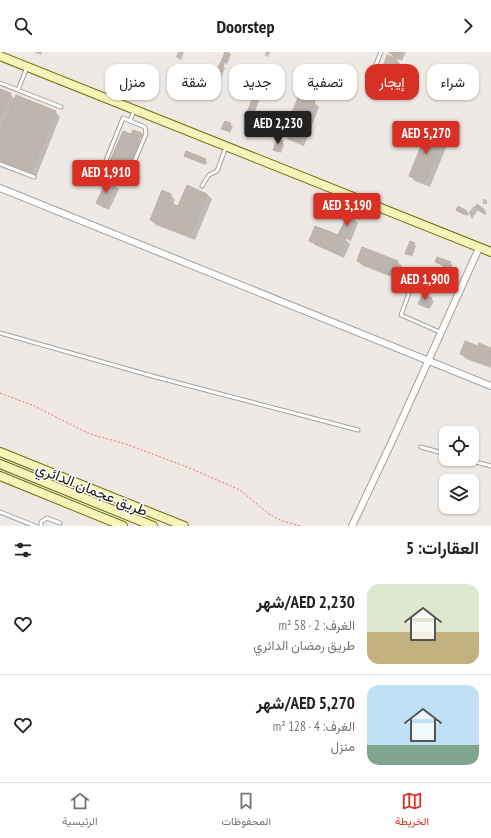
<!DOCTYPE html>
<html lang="ar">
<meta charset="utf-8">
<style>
:root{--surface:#fff;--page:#f2f2f2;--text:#222;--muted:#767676;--line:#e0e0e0;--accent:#d93025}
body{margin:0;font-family:"PT Sans Narrow",Vazirmatn,sans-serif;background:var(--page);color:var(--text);direction:rtl;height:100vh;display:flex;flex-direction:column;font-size:15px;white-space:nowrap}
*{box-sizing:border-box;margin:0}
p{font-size:13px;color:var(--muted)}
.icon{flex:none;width:22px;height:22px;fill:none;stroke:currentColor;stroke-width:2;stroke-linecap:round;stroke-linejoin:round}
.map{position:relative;height:474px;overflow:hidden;direction:ltr}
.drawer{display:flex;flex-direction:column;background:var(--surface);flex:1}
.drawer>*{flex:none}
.top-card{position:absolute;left:12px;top:12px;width:467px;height:36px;direction:rtl;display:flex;gap:8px}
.controls{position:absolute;left:439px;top:374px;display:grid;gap:8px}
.controls a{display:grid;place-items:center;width:40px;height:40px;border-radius:8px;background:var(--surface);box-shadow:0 1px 3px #0004;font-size:20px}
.price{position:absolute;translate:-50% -34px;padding:0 9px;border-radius:4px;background:var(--accent);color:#fff;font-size:13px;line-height:26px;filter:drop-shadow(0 1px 2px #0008)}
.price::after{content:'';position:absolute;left:50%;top:24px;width:12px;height:9px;margin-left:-6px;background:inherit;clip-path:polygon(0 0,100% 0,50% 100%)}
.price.active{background:#222;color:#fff}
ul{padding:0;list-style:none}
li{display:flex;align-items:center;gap:12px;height:100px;padding:0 12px}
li+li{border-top:1px solid var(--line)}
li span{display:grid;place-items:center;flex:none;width:112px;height:80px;border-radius:12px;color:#555}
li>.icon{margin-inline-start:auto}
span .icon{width:48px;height:48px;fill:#fffc;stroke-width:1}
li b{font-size:17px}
h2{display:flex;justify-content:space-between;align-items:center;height:48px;padding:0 12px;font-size:17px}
.pill{padding:0 14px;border-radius:12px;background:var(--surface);box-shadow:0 1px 3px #0004;font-size:14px;line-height:36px}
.pill.active{background:var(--accent);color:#fff}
header{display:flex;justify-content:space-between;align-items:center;height:52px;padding:0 12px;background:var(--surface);font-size:18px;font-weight:600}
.menu{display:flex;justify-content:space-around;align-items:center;height:56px;border-top:1px solid var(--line);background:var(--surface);font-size:11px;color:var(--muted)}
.menu a{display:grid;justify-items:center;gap:2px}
.menu .active{color:var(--accent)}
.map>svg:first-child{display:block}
.shadow{fill:#0003}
.building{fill:#bfb5b0;stroke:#bfafa6}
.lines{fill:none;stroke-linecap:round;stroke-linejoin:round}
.lane-casing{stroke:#a1a1a1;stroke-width:5}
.street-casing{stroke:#a1a1a1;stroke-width:8}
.secondary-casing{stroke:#707009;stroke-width:10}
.path{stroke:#f56e6e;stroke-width:1;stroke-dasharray:2 2;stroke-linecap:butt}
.lane{stroke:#fff;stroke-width:3}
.street{stroke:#fff;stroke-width:6}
.secondary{stroke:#f7f4b9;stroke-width:8}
.labels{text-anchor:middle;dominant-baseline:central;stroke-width:3;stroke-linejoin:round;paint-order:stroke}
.street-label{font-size:15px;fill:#1d1d1d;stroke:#fff}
</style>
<header><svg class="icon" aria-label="forward" viewBox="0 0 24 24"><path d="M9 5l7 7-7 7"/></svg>Doorstep<svg class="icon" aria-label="search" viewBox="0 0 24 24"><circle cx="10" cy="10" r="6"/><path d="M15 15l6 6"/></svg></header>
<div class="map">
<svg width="491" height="474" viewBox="0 0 491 474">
<rect width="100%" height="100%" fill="#eee9e4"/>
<g class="shadow">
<polygon points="34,0 42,0 41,3"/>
<polygon points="178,0 184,0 181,8 176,5"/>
<polygon points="226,0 231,2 227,13 222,9"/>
<polygon points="266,0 270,0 268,5 265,3"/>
<polygon points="389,0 406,0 402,9 395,6 400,11 392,33 384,30 380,26 395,7"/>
<polygon points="173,13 178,16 174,24 170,21"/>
<polygon points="223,13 225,16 220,29 215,26"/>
<polygon points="186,19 192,22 188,32 183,28"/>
<polygon points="170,28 184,35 187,37 185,39 170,31"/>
<polygon points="376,31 387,37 384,45 373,39"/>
<polygon points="214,33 218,35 217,38 213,36"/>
<polygon points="0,38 10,42 15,47 56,60 60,65 36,125 0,110"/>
<polygon points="256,40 267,45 266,48 260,46 255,60 258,62 254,64 248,60"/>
<polygon points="314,50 319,55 304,94 289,88 284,83"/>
<polygon points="225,70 233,74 230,81 223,76"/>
<polygon points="429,77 444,83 449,88 430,135 415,129 410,124"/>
<polygon points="133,81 142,82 144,84 143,87 137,85 144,92 132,121 116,114 111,109 137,86"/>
<polygon points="282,90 284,92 281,101 274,97"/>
<polygon points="185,103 205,108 207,110 206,113"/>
<polygon points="108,129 119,137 109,158 98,151"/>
<polygon points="207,142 212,147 195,188 156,173 151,168 171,143 175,148 173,153 179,155"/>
<polygon points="483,147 487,148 487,152 483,152"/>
<polygon points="474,154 476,155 478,154 487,161 485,163 478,158 472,167 469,161 468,164 459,160 458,155 468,161"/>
<polygon points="327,159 340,162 342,164 341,166"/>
<polygon points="354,168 358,171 351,189 344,186 350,192 344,206 315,193 310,188 344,187 340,182"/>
<polygon points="414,192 416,194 412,205 407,201"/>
<polygon points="358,209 397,209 402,214 397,227 363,214"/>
<polygon points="436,210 450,210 452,213 450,224 447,223 449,218"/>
<polygon points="442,224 450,230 447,238 437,233"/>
<polygon points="423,227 425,228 424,232 422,231"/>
<polygon points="423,243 434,249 430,257 420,251"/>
<polygon points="479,296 491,297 491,316 466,307 461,302"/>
</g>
<g class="building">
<polygon points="225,0 229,0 224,11 221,10"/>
<polygon points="388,0 401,0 398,6"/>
<polygon points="387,3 397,7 389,30 379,26"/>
<polygon points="220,11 224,12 218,28 214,26"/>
<polygon points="186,17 190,19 186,30 181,28"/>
<polygon points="175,29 185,34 183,38 174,33"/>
<polygon points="376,30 385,34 382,43 372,39"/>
<polygon points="0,37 11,41 0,66"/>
<polygon points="256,39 266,42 264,47 254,43"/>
<polygon points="16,43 56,59 31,120 0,108 0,82"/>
<polygon points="254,43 258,44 252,62 247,60"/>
<polygon points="299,43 315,49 299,90 283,83"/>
<polygon points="225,69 231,71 228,79 221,77"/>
<polygon points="428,76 444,82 425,130 409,124"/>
<polygon points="133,78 142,81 141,85 131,82"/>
<polygon points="123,79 140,86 127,117 110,109"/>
<polygon points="277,87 283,89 278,100 273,98"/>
<polygon points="186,99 206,107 204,112 184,104"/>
<polygon points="107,128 116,132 105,156 96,151"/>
<polygon points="187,133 207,142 190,184 150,168 162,138 171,142 168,150 178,154"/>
<polygon points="477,152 485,158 483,161 475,156"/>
<polygon points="458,154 467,159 465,163 456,158"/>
<polygon points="328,155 340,161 339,165 326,159"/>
<polygon points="348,164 355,167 347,186 338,182"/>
<polygon points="315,174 346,186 339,202 309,189"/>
<polygon points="410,189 415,191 410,203 405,202"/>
<polygon points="362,195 398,209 392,223 357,209"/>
<polygon points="437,205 451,210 448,217 443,215 443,213 435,210"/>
<polygon points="440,222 443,224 439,235 436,233"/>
<polygon points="423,242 432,246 428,256 418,252"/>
<polygon points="465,289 478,294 479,291 491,296 491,314 460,302"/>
</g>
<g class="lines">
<g class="lane-casing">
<g id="lane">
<polyline points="371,25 381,0"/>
<polyline points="0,31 61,55"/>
<polyline points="18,38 27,15"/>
<polygon points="123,66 145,75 146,82 129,122 105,111"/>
<polyline points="130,69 134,59"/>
<polyline points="0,112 34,125"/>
<polyline points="202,134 209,123 217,119 226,95"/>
<polyline points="409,241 401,263 442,281"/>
<polyline points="0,281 152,324 358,378"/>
<polyline points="421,395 446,402"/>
<polyline points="465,407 491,414"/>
<polyline points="0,460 35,474"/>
<polyline points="41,474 41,470 47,466 60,471"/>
</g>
</g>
<g class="street-casing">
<g id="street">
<polyline points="0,136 491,334"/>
<polyline points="352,474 394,385 479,196"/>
</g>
</g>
<g class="secondary-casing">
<g id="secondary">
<polyline points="0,4 491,200"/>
<polyline points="0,400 184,474"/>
<polyline points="0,412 153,474"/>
<polyline points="0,424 123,474"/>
</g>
</g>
<polyline class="path" points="0,341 32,353 90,382 126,392 187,415 240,438 269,462 282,469 301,474"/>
<use href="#lane" class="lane"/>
<use href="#street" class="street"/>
<use href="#secondary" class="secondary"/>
</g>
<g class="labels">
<g class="street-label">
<text transform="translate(92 437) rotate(22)">طريق عجمان الدائري</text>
</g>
</g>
</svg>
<div class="controls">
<a><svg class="icon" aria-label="locate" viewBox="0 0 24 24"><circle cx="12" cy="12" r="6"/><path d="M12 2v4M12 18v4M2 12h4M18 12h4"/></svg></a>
<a><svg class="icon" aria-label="layers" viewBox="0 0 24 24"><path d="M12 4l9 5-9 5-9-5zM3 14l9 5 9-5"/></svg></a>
</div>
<b class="price active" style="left:278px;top:93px">AED 2,230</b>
<b class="price" style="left:426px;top:103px">AED 5,270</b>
<b class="price" style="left:106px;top:142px">AED 1,910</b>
<b class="price" style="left:347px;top:175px">AED 3,190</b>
<b class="price" style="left:425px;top:249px">AED 1,900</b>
<div class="top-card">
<a class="pill">شراء</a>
<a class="pill active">إيجار</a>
<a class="pill">تصفية</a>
<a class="pill">جديد</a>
<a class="pill">شقة</a>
<a class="pill">منزل</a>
</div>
</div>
<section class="drawer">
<h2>العقارات: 5<svg class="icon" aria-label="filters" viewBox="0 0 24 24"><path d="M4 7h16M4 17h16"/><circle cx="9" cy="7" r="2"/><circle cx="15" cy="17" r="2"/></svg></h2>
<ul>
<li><span style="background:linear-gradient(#dfe7d0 60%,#c2b280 0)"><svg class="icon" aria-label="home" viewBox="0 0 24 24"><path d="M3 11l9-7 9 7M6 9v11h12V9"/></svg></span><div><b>AED 2,230/شهر</b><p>الغرف: 2 · 58 m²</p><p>طريق رمضان الدائري</p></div><svg class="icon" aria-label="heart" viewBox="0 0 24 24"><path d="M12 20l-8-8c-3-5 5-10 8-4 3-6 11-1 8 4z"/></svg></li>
<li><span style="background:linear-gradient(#bfe0f5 75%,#7fa58c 0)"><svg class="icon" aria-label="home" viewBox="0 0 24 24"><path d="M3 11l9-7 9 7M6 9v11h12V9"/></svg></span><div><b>AED 5,270/شهر</b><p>الغرف: 4 · 128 m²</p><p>منزل</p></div><svg class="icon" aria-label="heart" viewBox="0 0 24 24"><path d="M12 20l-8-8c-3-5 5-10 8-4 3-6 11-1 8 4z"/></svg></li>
</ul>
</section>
<nav class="menu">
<a class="active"><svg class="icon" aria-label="map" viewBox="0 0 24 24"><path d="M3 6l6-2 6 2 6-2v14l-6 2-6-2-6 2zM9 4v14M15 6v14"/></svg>الخريطة</a>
<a><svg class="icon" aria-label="saved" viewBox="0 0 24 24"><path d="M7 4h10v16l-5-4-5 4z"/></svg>المحفوظات</a>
<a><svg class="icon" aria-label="home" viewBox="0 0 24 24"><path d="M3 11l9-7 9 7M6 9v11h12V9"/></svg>الرئيسية</a>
</nav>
